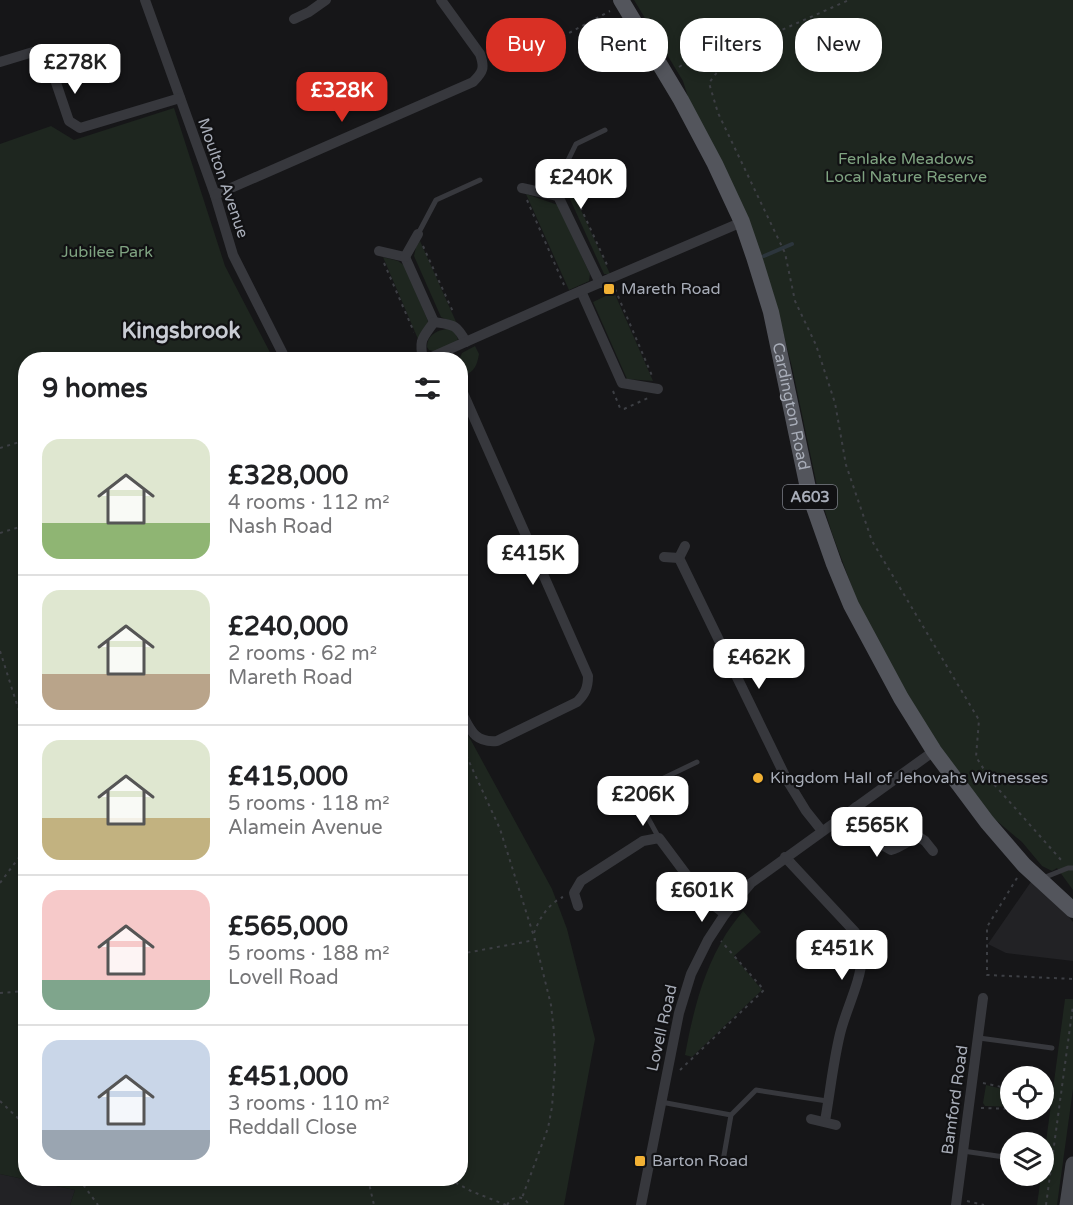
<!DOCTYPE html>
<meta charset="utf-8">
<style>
:root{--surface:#fff;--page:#f2f2f2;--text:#202124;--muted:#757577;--line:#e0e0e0;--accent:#d93025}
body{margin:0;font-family:"Varela Round",sans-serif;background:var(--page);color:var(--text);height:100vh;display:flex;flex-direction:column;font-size:22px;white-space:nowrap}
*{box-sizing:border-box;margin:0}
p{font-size:20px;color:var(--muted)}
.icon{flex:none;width:33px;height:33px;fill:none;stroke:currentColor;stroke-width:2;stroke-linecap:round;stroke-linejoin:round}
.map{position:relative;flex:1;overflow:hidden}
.panel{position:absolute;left:18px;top:352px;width:450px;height:834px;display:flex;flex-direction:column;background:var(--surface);border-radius:24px;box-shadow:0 3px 9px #0003}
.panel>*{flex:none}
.banner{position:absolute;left:486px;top:18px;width:496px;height:54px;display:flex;gap:12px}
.buttons{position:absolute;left:1000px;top:1066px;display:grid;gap:12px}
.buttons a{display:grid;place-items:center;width:54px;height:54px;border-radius:50%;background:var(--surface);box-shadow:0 3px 9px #0003;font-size:30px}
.price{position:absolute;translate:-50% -51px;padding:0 14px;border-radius:12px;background:#fff;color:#222;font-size:20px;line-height:39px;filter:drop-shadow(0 2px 3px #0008)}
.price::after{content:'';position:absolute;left:50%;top:36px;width:18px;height:14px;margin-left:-9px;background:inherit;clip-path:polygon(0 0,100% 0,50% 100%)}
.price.current{background:var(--accent);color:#fff}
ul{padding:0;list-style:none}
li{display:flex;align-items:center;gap:18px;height:150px;padding:0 24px}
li+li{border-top:2px solid var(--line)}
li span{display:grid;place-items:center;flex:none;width:168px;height:120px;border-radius:18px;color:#555}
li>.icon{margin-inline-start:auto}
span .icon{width:72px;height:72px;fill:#fffc;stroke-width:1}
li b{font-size:26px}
h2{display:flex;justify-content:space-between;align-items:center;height:72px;padding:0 24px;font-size:26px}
.tag{padding:0 21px;border-radius:24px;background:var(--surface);box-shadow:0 3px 9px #0003;font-size:21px;line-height:54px}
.tag.current{background:var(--accent);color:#fff}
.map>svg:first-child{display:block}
.built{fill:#222225}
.green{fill:#1e261f}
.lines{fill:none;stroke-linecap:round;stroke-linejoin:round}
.stream{stroke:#2c353c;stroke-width:4}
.path{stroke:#3d3f44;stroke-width:2;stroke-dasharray:3 4.5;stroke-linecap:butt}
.lane{stroke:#37383d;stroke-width:5}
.street{stroke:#37383d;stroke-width:10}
.secondary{stroke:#45474d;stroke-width:15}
.primary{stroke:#53555c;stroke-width:16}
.poi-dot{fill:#f2b134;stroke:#111113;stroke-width:2}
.labels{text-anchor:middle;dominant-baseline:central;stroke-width:4.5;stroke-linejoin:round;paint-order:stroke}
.shield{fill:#111113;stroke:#7b7e86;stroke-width:1.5}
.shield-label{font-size:15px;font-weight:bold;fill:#a8adb8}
.park-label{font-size:16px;fill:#7fa381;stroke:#111113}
.street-label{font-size:16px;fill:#a8adb8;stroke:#111113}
.poi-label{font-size:16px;fill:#a8adb8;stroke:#111113;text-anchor:start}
.district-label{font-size:22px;font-weight:bold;fill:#c9ccd4;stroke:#111113}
</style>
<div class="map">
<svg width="1073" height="1205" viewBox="0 0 1073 1205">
<rect width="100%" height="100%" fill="#161618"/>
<g class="built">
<polygon points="1035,876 1073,922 1073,961 1006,953 988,944"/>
<polygon points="0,1174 75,1190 70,1205 0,1205"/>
</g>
<g class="green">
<polygon points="634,0 1073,0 1073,890 1057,868 1052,871 1042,866 1022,842 991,816 935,740 893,670 857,601 832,533 817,486 792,367 772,289 689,100 683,81"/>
<polygon points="174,108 225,266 274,360 26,360 26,1179 460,1179 461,722 552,889 567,929 595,1039 564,1205 70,1205 75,1190 0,1174 0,144 51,126 74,140"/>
<polygon points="566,177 610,274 604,274 565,188 564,180"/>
<polygon points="526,194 558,205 590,274 589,281 569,290"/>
<polygon points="420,241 457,324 441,317 414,256 416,247"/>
<polygon points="383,257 398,261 405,266 428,321 425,330 418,339"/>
<polygon points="614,292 653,381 627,379 593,302"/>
<path d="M446 329H453L458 339 455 344 437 352 429 350 427 347C427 336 435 331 446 329Z"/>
<path d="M475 346 479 354C477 365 475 371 464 376L461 369 460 360H459L462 353Z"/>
<path d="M743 911 761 932 734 956 762 990 692 1057 685 1055C693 1012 703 971 726 934 731 926 737 919 743 911Z"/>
<polygon points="1065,999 1073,999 1073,1089 1057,1205 1037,1205 1041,1176 1044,1176 1044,1157"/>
<polygon points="986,1085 1011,1091 1011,1107 985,1106 983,1103"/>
</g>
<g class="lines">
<polyline class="stream" points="764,256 792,244"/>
<g class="path">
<polyline points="714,60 849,0"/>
<polyline points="494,63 515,62 610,11"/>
<path d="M679 67C696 56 707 45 718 71L709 83 718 113 785 253 795 301 816 345 835 403 846 465 872 541 979 720 976 757 992 782 1062 861"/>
<polyline points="540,179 551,174"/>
<polyline points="568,180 608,267"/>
<polyline points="527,200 564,285"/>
<polyline points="423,246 454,314"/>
<polyline points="384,263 414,332"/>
<polyline points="615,289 653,378"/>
<polyline points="613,391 620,408 624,409 648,398"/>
<polyline points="0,448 26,440"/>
<polyline points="0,533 26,525"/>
<polyline points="0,651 26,733"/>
<polyline points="460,742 500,829 535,940 551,1005 554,1032 555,1066 552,1107 548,1128 522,1198"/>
<polyline points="1017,878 987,927 987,975 1073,979"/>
<polyline points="0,883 26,848"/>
<path d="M534 933C539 919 548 904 563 897"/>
<polyline points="460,954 535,940 535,938"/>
<polyline points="0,993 26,991"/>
<polyline points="680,1070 764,990 721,941"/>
<polyline points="983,1083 1011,1089"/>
<polyline points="0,1101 26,1126"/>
<polyline points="981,1108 1011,1109"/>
<polyline points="1031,1110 1034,1110"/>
<polyline points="79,1179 98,1205"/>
<polyline points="368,1179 374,1205"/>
<polyline points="449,1179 471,1191 506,1205"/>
<polyline points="967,1201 984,1205"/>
<path d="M507 1205C513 1195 524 1195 529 1205"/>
<polyline points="1046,1205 1073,1005"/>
</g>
<g class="lane">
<polyline points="558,195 555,187 576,144 605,130"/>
<polyline points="418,234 436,200 480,180"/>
<polyline points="659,838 642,807 637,793 641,789 697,762"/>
<polyline points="1043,878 1068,868 1073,868"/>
<polyline points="979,1038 1052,1048"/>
<polyline points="661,1102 731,1115"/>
<polyline points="963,1151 1011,1158"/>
<polyline points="723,1161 731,1115 756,1090 827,1101"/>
</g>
<g class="street">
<polyline points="145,0 215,195 233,255 286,360"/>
<polyline points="294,19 309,12 326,0"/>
<polyline points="0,62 33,52 48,59 69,121 80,128 180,98"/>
<polyline points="522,188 558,196 600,283"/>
<path d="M215 195 473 82C483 72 485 68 480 54L441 0"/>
<polyline points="379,251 405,257 434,322"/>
<polyline points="405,257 418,234"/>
<polyline points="581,291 622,383 658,389"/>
<path d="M423 360C419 339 422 339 434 322 454 325 456 324 466 342"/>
<polyline points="425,360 569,296 742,222"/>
<path d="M460 386 588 676C588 688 585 694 577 702L497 741C473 743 470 728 460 710"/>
<polyline points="685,546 679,558 787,780 806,811 822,831"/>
<polyline points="664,557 679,558"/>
<path d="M856 807 884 846 891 850C902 847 908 840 919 837L925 841 933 851"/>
<path d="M785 857 855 932C860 941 862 948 862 958 860 984 846 1009 840 1034 833 1063 830 1093 825 1121"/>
<polyline points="578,906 574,893 581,881 643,841 659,838 703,897 725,914"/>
<polyline points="811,1119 836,1125"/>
<polyline points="641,1205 679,1013 691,974 708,940 725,914 751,883 934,751"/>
<polyline points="956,1205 983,998"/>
</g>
<polyline class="secondary" points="1067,1205 1073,1164"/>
<path class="primary" id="s1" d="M621 0 681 100 715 164 742 222 754 257 771 312 809 493 834 564 851 605 901 698 934 751 987 822 1024 865 1073 910"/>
</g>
<g class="poi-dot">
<rect x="603" y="283" width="12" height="12" rx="3"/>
<circle cx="758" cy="778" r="6"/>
<rect x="634" y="1155" width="12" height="12" rx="3"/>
</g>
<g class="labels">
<rect class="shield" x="783" y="485" width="54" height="24" rx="4.5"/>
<g class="shield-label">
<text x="810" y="497">A603</text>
</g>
<g class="park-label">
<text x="906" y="159">Fenlake Meadows<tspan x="906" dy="18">Local Nature Reserve</tspan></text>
<text x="107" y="252">Jubilee Park</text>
</g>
<g class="street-label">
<text transform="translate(223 178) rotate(71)">Moulton Avenue</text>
<text stroke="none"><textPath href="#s1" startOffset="444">Cardington Road</textPath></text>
<text transform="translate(662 1028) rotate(-77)">Lovell Road</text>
<text transform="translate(955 1100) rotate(-82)">Bamford Road</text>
</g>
<g class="poi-label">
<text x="621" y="289">Mareth Road</text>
<text x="770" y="778">Kingdom Hall of Jehovahs Witnesses</text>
<text x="652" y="1161">Barton Road</text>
</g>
<g class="district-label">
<text x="181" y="331">Kingsbrook</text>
</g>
</g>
</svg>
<div class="buttons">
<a><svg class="icon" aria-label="locate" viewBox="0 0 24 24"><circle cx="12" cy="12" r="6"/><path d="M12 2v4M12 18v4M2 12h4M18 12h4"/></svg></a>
<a><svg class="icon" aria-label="layers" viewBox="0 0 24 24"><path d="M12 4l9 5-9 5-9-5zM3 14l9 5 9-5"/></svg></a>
</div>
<b class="price" style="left:75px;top:95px">£278K</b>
<b class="price current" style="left:342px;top:123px">£328K</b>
<b class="price" style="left:581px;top:210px">£240K</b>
<b class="price" style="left:533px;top:586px">£415K</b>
<b class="price" style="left:759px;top:690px">£462K</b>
<b class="price" style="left:643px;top:827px">£206K</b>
<b class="price" style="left:877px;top:858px">£565K</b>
<b class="price" style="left:702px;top:923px">£601K</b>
<b class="price" style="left:842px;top:981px">£451K</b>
<div class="banner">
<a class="tag current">Buy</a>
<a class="tag">Rent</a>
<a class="tag">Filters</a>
<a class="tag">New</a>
</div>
<section class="panel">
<h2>9 homes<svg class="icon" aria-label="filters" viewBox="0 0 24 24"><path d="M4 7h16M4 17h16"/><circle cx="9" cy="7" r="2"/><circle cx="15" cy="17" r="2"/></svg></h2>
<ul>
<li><span style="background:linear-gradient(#dfe7d0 70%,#8fb573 0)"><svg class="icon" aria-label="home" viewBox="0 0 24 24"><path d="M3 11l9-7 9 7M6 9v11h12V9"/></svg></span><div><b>£328,000</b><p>4 rooms · 112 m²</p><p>Nash Road</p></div></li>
<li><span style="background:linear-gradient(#dfe7d0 70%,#b9a48a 0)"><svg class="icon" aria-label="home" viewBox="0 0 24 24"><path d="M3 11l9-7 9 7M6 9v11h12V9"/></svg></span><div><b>£240,000</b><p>2 rooms · 62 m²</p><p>Mareth Road</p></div></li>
<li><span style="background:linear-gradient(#dfe7d0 65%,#c2b280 0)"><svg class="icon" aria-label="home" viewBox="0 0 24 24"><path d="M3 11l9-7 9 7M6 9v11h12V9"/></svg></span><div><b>£415,000</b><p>5 rooms · 118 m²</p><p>Alamein Avenue</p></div></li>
<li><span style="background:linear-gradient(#f6c9c9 75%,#7fa58c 0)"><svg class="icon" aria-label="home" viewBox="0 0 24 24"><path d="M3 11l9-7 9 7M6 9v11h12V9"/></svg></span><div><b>£565,000</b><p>5 rooms · 188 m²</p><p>Lovell Road</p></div></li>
<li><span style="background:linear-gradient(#c9d6e8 75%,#9aa5b1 0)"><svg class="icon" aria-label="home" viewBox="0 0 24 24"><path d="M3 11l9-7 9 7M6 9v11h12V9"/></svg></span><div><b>£451,000</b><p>3 rooms · 110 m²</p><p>Reddall Close</p></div></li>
</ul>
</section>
</div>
